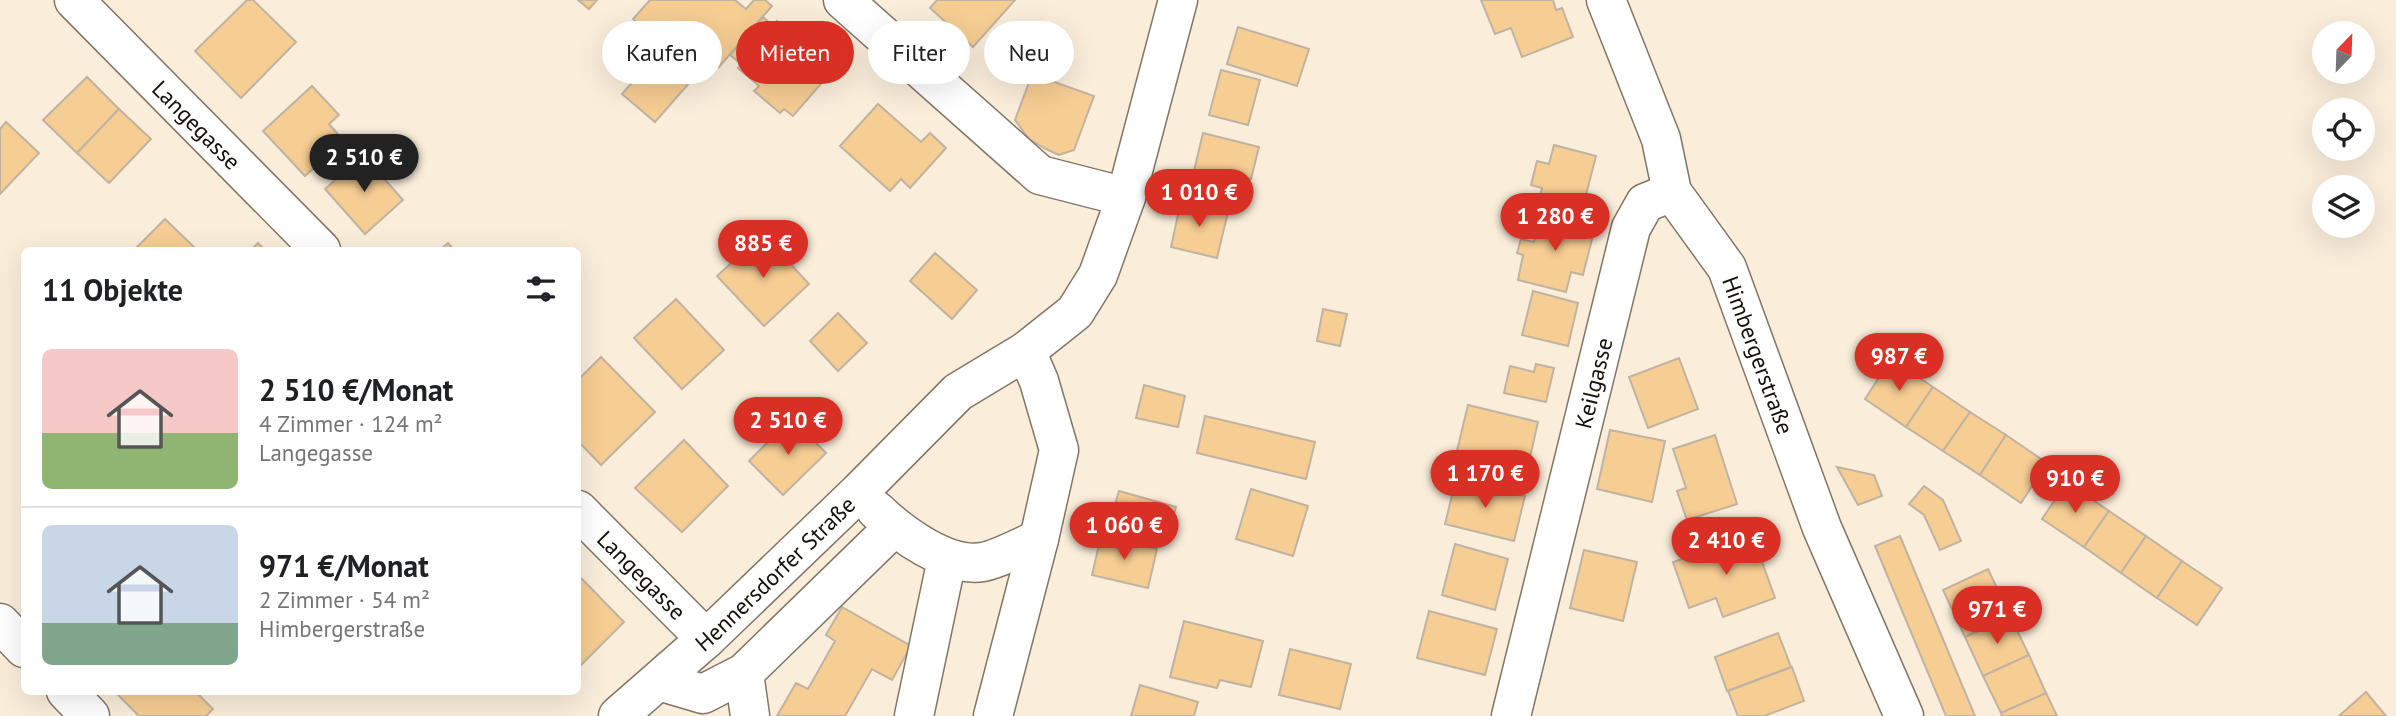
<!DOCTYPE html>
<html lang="de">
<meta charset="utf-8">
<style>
:root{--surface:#fff;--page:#f6f6f6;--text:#202124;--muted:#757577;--line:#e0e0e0;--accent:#d93025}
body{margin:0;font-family:"PT Sans",sans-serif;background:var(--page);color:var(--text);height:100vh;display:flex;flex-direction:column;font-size:26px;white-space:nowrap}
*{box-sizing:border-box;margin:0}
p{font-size:23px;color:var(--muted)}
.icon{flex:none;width:38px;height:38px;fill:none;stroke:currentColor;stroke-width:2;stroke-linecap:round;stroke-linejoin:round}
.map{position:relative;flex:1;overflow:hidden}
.details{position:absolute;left:21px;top:247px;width:560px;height:448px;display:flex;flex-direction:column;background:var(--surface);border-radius:10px;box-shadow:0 7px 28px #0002}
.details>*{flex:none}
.hud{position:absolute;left:602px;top:21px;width:665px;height:63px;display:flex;gap:14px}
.needle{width:46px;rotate:23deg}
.fabs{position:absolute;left:2312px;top:21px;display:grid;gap:14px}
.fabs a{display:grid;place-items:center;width:63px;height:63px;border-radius:50%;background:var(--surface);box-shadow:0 7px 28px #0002;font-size:35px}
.price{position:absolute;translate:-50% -60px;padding:0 16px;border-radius:24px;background:var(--accent);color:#fff;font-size:23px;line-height:46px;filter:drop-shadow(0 2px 4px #0008)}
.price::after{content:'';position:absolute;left:50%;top:42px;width:21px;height:16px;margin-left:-10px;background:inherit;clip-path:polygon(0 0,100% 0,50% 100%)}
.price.on{background:#222;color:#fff}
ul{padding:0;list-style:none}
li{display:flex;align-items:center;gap:21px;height:175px;padding:0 21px}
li+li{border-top:2px solid var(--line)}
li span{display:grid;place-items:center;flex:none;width:196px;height:140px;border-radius:10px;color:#555}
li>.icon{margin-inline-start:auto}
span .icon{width:84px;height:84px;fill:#fffc;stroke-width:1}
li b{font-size:30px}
h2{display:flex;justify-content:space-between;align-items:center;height:84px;padding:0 21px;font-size:30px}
.tag{padding:0 24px;border-radius:32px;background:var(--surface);box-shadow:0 7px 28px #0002;font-size:24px;line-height:63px}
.tag.on{background:var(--accent);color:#fff}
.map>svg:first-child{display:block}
.building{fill:#f6cd93;stroke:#c0b3a2;stroke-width:2}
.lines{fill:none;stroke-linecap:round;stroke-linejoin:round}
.minor-casing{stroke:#827666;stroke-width:41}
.minor{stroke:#fff;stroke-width:38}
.labels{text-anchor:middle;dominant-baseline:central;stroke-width:6;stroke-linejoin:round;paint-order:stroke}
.street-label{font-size:23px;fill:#141009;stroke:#faedda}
</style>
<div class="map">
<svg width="2396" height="716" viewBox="0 0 2396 716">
<rect width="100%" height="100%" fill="#faedda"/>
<g class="building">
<polygon points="247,0 253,0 296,42 241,98 195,51"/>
<polygon points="578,0 597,0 589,9"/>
<polygon points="650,0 735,0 746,9 754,0 765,0 772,6 719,67 711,58 655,122 622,94 664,46 633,19"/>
<polygon points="937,0 1015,0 973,47 930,8"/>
<polygon points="1481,0 1553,0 1556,10 1562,8 1573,37 1522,57 1511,28 1495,34"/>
<polygon points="763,17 773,26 777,21 802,41 805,38 821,51 817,56 833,70 793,116 784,109 780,113 754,91 759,86 738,68 741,64 730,55"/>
<polygon points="1238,27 1309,49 1297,86 1227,64"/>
<polygon points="1221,70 1260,80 1248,125 1209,115"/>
<polygon points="1032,74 1094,96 1074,150 1059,155 1046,149 1029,139 1015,120"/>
<polygon points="87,77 119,109 77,153 43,120"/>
<polygon points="312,86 339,115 329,124 344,141 305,176 263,131"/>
<polygon points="878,104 921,142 930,133 946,148 910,188 901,179 890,191 840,146"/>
<polygon points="119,109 151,139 109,183 77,153"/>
<polygon points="6,122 39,153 0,194 0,129"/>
<polygon points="1203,133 1259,147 1251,179 1237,176 1233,190 1192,179"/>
<polygon points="1554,145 1596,156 1580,218 1537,207 1542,188 1531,185 1537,161 1549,164"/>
<polygon points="363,155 403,200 365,234 325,189"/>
<polygon points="1181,201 1228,212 1217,258 1171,247"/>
<polygon points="1541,214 1595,227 1583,275 1571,272 1566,292 1518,280 1523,255 1517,253 1521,239 1534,242"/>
<polygon points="165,219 197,250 137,250 135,249"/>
<polygon points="763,234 809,284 764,326 717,276"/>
<polygon points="258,243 265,250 251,250"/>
<polygon points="448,243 454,250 440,250"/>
<polygon points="935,253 977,290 952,319 910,281"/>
<polygon points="1533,291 1578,303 1568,346 1522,335"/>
<polygon points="676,299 724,350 682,389 634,338"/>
<polygon points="1323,309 1347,314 1340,346 1317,341"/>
<polygon points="838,313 867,343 838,371 810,341"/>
<polygon points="601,357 655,412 601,465 578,441 578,380"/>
<polygon points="1679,358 1698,409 1648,428 1629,377"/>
<polygon points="1891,359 1933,387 1906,427 1865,399"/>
<polygon points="1536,364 1554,368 1546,402 1504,393 1510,366 1534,372"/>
<polygon points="1144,385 1185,396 1178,427 1136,418"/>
<polygon points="1933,387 1970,412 1943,451 1906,427"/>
<polygon points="1468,405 1538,422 1526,475 1455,459"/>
<polygon points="1970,412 2006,435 1980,475 1943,451"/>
<polygon points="1205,416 1315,442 1306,479 1197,453"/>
<polygon points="792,418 826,453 783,495 749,461"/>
<polygon points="1610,430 1665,441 1652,502 1597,489"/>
<polygon points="1715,435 1737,504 1687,520 1677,491 1686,488 1673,449"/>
<polygon points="2006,435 2047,463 2021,503 1980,475"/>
<polygon points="684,440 728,486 682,532 635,488"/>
<polygon points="1837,467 1874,475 1882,496 1858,505"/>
<polygon points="1456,479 1525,496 1514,541 1445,524"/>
<polygon points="2067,482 2109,511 2084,547 2042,519"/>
<polygon points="1924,486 1943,500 1961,541 1940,550 1924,515 1909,504"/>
<polygon points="1251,489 1308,506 1293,556 1236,539"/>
<polygon points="1119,491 1176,507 1169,530 1112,514"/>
<polygon points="2109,511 2146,536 2121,573 2084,547"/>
<polygon points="1752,534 1775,598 1723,617 1716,598 1689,608 1673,562"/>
<polygon points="1101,536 1157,549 1148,588 1092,575"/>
<polygon points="1900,536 1975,716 1946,716 1875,546"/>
<polygon points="2146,536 2182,561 2157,598 2121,573"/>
<polygon points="1455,544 1508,559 1495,610 1442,595"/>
<polygon points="1584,550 1637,562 1623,621 1570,608"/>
<polygon points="2182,561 2222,588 2197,625 2157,598"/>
<polygon points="1988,569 2010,616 1965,637 1943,590"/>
<polygon points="581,578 624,622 578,668 578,582"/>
<polygon points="842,607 911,646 892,680 872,669 845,716 777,716 796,683 808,689 835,641 826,635"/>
<polygon points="1429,611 1497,629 1485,675 1417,658"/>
<polygon points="2010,616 2029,655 1983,676 1965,637"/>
<polygon points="1184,621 1263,641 1251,687 1220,680 1217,688 1170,677"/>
<polygon points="1778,633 1791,667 1727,691 1715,657"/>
<polygon points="1290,649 1351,664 1340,709 1279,695"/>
<polygon points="2029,655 2046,693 2001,713 1983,676"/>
<polygon points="1792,667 1804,701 1764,716 1738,716 1728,691"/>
<polygon points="1140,685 1198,702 1194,716 1131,716"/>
<polygon points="121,691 195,691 213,709 206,716 139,716 118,695"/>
<polygon points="2366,692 2386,716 2339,716"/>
<polygon points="2046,693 2057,716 2002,716 2001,713"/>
</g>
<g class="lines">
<g class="minor-casing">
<g id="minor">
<path id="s1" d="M74 0 321 250"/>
<polyline points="843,0 1040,175 1126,197"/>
<path id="s2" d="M1606 0 1661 139 1672 192 1727 268 1822 528 1904 716"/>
<path id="s3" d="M578 510 706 639"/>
<path d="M876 510C901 534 947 568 983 562 999 559 1023 546 1039 539"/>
<polyline points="0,623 24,648"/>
<polyline points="744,673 750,716"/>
<polyline points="659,681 703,694 744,673 894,527"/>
<polyline points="66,691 90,716"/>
<path id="s4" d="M618 716 706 639 858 493 958 392 1026 351 1075 312 1098 275 1126 197 1178 0"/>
<polyline points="914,716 947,559"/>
<polyline points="993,716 1039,539 1059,450 1039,381 1026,351"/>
<path id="s5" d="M1511 716 1631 228 1645 203 1672 192"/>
</g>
</g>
<use href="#minor" class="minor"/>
</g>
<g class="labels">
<g class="street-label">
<text stroke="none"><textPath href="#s1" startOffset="175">Langegasse</textPath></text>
<text stroke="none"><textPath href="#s2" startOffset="390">Himbergerstraße</textPath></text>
<text stroke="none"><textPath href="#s5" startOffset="343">Keilgasse</textPath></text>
<text stroke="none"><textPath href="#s4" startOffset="212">Hennersdorfer Straße</textPath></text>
<text stroke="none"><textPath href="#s3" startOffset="91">Langegasse</textPath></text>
</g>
</g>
</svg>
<div class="fabs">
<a><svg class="needle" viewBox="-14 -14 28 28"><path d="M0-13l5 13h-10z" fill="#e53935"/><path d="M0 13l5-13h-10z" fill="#757577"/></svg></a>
<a><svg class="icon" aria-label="locate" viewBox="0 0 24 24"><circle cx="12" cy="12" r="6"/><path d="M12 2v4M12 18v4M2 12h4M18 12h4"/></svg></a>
<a><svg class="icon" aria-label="layers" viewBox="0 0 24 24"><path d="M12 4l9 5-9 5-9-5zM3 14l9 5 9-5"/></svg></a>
</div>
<b class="price on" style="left:364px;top:194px">2 510 €</b>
<b class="price" style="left:1199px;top:229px">1 010 €</b>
<b class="price" style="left:1555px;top:253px">1 280 €</b>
<b class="price" style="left:763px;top:280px">885 €</b>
<b class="price" style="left:1899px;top:393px">987 €</b>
<b class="price" style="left:788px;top:457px">2 510 €</b>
<b class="price" style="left:1485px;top:510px">1 170 €</b>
<b class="price" style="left:2075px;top:515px">910 €</b>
<b class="price" style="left:1124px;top:562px">1 060 €</b>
<b class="price" style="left:1726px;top:577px">2 410 €</b>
<b class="price" style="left:1997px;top:646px">971 €</b>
<div class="hud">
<a class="tag">Kaufen</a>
<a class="tag on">Mieten</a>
<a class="tag">Filter</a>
<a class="tag">Neu</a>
</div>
<section class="details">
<h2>11 Objekte<svg class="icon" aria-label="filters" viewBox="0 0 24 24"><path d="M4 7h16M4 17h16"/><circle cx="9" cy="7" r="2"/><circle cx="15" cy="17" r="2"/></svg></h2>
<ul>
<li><span style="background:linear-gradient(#f6c9c9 60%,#8fb573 0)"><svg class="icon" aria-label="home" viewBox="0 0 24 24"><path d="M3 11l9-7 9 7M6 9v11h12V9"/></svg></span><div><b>2 510 €/Monat</b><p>4 Zimmer · 124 m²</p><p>Langegasse</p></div></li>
<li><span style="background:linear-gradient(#c9d6e8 70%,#7fa58c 0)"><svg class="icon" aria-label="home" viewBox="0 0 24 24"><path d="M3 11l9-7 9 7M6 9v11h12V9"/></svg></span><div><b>971 €/Monat</b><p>2 Zimmer · 54 m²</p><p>Himbergerstraße</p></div></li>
</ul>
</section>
</div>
